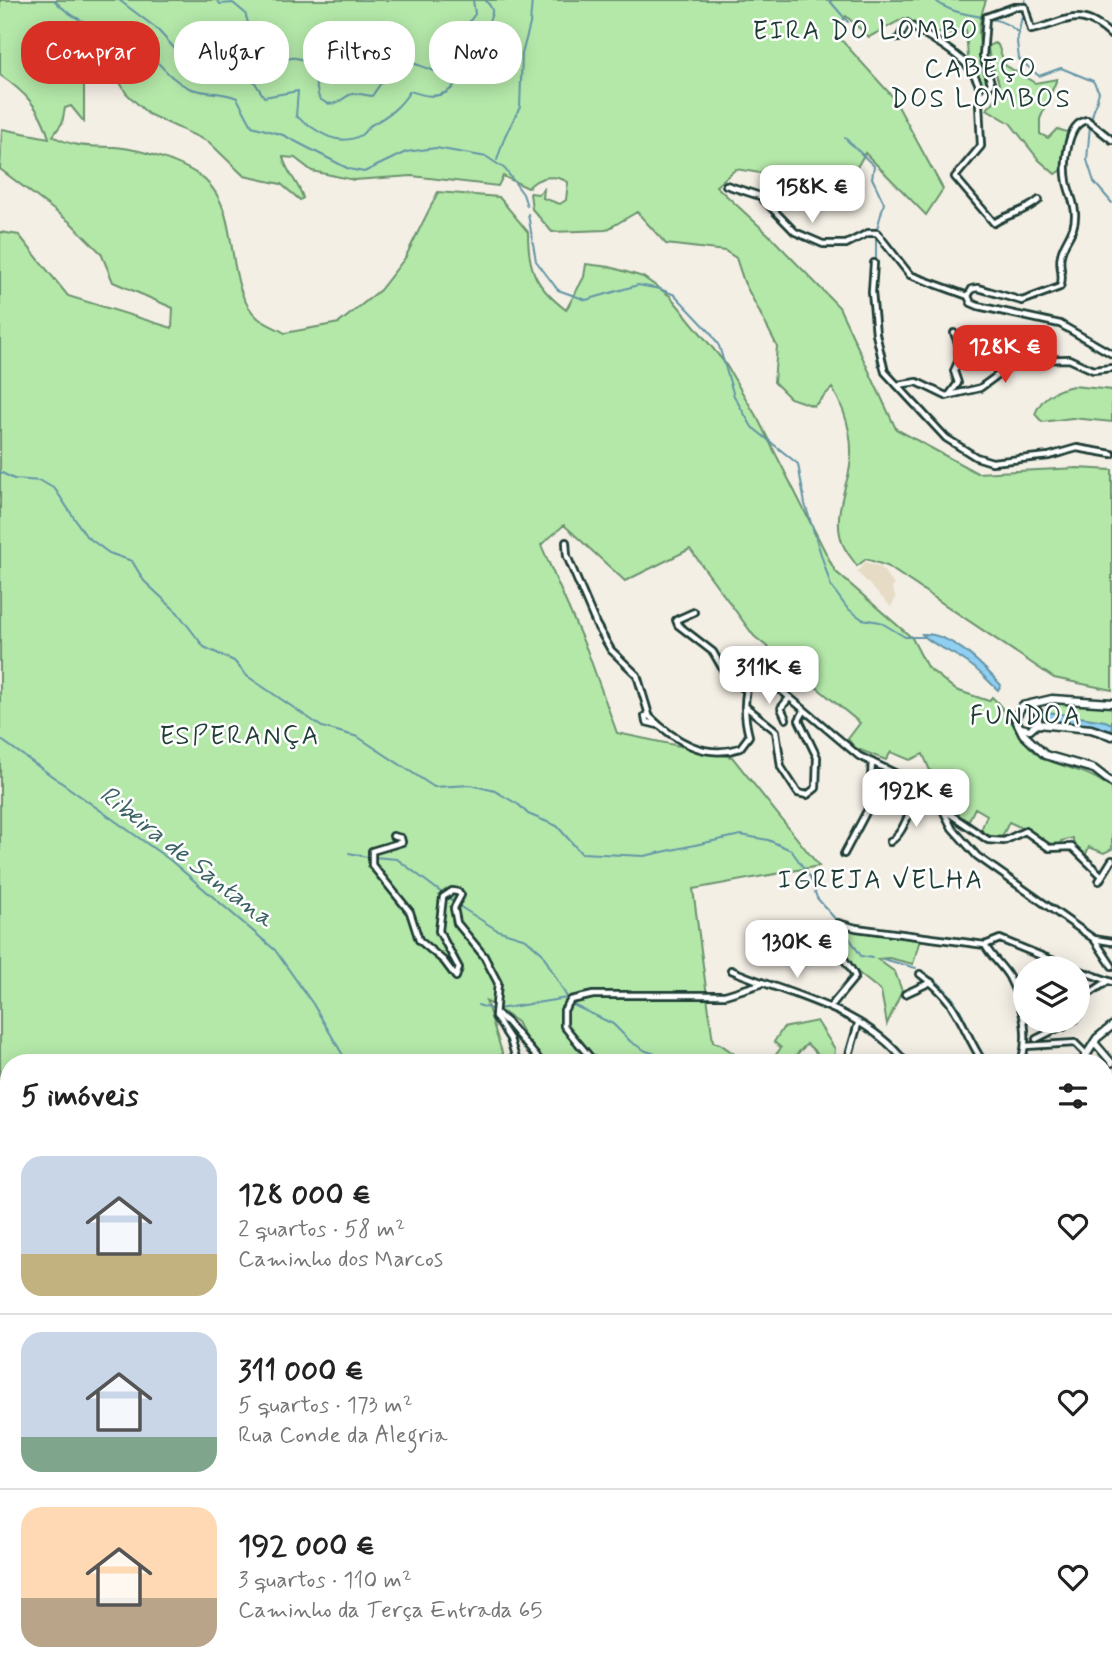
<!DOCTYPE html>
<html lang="pt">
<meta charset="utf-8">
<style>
:root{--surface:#fff;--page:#f6f6f6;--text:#222;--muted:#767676;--line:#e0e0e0;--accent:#d93025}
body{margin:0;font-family:Mynerve,sans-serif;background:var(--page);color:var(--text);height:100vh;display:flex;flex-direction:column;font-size:26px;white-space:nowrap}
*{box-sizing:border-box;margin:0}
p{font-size:23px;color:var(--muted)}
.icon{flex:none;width:38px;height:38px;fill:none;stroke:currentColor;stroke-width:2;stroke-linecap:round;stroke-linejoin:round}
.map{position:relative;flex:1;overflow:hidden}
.panel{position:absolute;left:0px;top:1054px;width:1113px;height:625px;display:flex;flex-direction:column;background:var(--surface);border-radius:28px 28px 0 0;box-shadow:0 4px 18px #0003}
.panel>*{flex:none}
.hud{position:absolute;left:21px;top:21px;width:700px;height:63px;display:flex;gap:14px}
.tools{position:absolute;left:1013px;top:956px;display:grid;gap:14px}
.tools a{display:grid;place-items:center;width:77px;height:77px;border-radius:50%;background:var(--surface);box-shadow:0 4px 18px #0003;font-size:35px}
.price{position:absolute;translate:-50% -60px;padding:0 16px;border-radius:14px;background:#fff;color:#222;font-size:23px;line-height:46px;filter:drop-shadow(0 2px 4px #0008)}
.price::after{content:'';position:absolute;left:50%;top:42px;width:21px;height:16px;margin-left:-10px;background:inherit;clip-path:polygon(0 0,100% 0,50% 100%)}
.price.selected{background:var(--accent);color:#fff}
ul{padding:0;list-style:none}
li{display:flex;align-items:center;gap:21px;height:175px;padding:0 21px}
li+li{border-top:2px solid var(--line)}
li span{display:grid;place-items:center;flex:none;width:196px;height:140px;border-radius:21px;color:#555}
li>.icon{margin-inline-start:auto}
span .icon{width:84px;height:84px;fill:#fffc;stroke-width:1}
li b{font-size:30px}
h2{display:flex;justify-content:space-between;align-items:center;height:84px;padding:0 21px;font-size:30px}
.chip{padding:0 24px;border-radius:28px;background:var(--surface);box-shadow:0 4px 18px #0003;font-size:24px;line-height:63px}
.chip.selected{background:var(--accent);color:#fff}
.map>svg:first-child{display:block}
.built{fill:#e6dcc6}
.green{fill:#b4e8a9;stroke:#6a926e;stroke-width:2}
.water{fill:#91cff2;stroke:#6395a6;stroke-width:2}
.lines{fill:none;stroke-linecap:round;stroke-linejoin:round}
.stream{stroke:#6395a6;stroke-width:2}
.minor-casing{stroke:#1f3d34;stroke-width:10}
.tertiary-casing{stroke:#1f3d34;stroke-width:10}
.secondary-casing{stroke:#1f3d34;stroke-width:11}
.minor{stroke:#fff;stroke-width:4.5}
.tertiary{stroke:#fff;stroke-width:5}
.secondary{stroke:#fff;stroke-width:6}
.labels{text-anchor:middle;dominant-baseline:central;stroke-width:5;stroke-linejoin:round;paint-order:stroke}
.neighbourhood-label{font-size:26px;letter-spacing:2px;fill:#1f3d34;stroke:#fff}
.water-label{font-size:26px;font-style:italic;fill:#3c6264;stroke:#fff}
</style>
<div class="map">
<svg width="1112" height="1678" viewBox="0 0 1112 1678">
<rect width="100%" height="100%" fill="#f4efe5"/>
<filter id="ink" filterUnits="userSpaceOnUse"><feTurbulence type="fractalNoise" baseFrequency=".0143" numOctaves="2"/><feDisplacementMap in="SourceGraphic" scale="14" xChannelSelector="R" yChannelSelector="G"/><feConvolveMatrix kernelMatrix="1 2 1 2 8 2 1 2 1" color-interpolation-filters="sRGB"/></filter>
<g filter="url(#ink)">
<polygon class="built" points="865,562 881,567 894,585 892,589 896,598 891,607 857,572"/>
<g class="green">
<path d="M0 0H986C971 42 984 48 988 86L985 89 968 58 966 30C944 41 925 28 904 18L869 37 846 16 835 33 893 97 943 189 926 215 865 153 846 187 736 169 716 186 769 235 839 307 896 429 977 473 1078 468 1112 470V690L1054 678 887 566 866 559 857 566C852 558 844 550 842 542 835 522 841 502 846 483 857 450 849 416 832 388L814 406 790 398 774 382 777 346 744 282 736 258 725 251 666 244 637 212 606 230 552 232 532 209 530 193 538 194 544 189 543 198 560 204 566 200 568 182C555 174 538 176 528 188L503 176 498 186 412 176 354 180 312 171 295 158 283 157C286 172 299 183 303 198L300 200 281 184 244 176 209 142 148 114 126 93 117 77 106 67 91 68 84 74V122L71 106 65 108 62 123 53 136C73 148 94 146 115 147 140 149 186 163 205 180 243 214 222 286 258 318 265 324 277 328 285 333L339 323 380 290 405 258 438 192 499 197 528 232C528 270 535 286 566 310L584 277 586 264 610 267 643 277 670 296 725 363 759 421 835 571 912 638 927 667 956 690 989 701 992 697C1011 714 1017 738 1039 754 1060 770 1086 767 1112 789V849L1104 853 1089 847 1085 856 1073 847V838L1061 841V847C1043 845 1027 829 1009 822L1001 839 980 833 987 815 975 808 967 824 948 807 955 795 931 773 923 754 910 760 891 752 886 760 855 748 848 739 860 723 754 636 690 549 625 581 564 525 541 545 587 650 617 733 732 757 819 866 693 889 713 1042 720 1044 746 1062H538L517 1022 486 1001 505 1062H9V1175L0 1172V232L19 235 68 296 172 328 173 308 113 282 101 253 71 223 0 169 2 129 49 138C41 109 25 92 0 75Z"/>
<path d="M994 43 998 45 1005 65 1035 83 1057 79 1040 119V134L1048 138 1057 129 1067 132 1063 170 1055 174 1039 160 1010 123 987 109C1014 84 988 73 988 46Z"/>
<path d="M1073 386 1112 390V422L1072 418 1042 422 1035 414C1042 396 1055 390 1073 386Z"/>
<polygon points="1052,701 1112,705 1112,724 1047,712"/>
<polygon points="844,922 856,928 921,936 913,964 889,958 877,959 895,972 902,991 887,1024 881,991 841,959 829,938 834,925"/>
<polygon points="817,1021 835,1049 834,1062 826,1062 807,1044 794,1057 800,1062 770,1062 781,1048 774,1042 783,1028"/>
<polygon points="0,1216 9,1219 9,1333 0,1327"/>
<polygon points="1104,1253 1112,1267 1112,1303 1104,1297"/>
<polygon points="0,1332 9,1342 9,1504 0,1499"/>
<polygon points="0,1634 9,1644 9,1670 25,1670 25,1678 0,1678"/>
<polygon points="171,1670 262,1670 260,1678 176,1678"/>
<polygon points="394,1670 465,1670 461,1678 400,1678"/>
<polygon points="694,1670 773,1670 777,1672 774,1678 707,1678"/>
</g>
<g class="water">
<path d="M922 634C951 632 983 666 1001 685L998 690C988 681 978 669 965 661 951 651 933 646 922 634Z"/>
<polygon points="1047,712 1105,721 1112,724 1112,732 1047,720 1043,714"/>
</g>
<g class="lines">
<g class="stream">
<path d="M54 0C85 32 109 24 140 46 157 58 168 79 189 88 203 94 221 91 237 98L252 126 283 135 349 169 364 172 406 152 436 148 487 157 505 169 523 194 527 206"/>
<path d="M119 0 156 28 175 49 201 56 211 52 223 64 247 70 264 97 298 91 296 116C314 129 337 149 361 135 366 132 367 126 373 124 389 115 400 107 410 91 423 95 433 99 447 92 458 85 456 79 462 70 475 51 479 53 486 28 490 15 498 13 485 0"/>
<path d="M217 0 220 4 233 3 245 13 249 26 261 29 269 49 279 59C285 61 290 57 296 58 313 59 316 86 319 98 334 112 341 97 354 93L372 96 383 80 385 68 402 59 437 72 443 54 469 35V22L475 14 473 0"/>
<polyline points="829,0 848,22"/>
<path d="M935 0C959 22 999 10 1019 34"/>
<polyline points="1025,0 1017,42 1019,59 1039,76 1061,68 1093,81 1099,92 1091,120"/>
<polyline points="1090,125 1087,160 1094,182 1112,203"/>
<polyline points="845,138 874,166 872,178 884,203 877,229"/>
<polyline points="497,160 505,136 520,107 522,54 530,24 532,0"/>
<polyline points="528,214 536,261 558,290 586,300 638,285 660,289 675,295 710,332 719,346 734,396 752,427 798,464 805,504 831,586 847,608 862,619 880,622 905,637 925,637"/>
<polyline points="876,260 876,235"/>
<polyline points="875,338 878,365"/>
<polyline points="0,472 14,479 41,481 55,489 86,536 109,553 132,561 144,581 178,613 204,647 234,661 247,676 322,727 358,737 434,787 471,785 495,791 519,805 528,814 557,826 581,853 644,856 741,835 768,840 791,850 810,877 817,898 837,921"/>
<polyline points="0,739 170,860 275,950 313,1004 347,1062"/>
<polyline points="349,853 367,857"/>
<polyline points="373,857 397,859 442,893"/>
<polyline points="447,897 454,902"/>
<polyline points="459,906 497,930 526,939 542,953 568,999"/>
<polyline points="841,925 861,956 872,958"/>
<polyline points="883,959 916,968"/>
<path d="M931 977C955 993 966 1019 975 1045"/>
<polyline points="571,1004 613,1024 631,1042 646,1051 673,1060 693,1062"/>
<polyline points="478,1005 491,1009"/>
<polyline points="498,1009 567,998"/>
<polyline points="0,1182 9,1185"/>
<polyline points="1104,1265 1112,1270"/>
<polyline points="0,1404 9,1415"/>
<polyline points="1104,1449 1112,1449"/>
<polyline points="212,1670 222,1678"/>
<polyline points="395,1670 395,1678"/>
</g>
<g class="minor-casing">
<g id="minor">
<path d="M899 38 907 23C934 42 981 60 981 99"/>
<path d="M1112 140 1087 120C1066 123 1064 165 1067 182 1069 193 1075 203 1075 214 1076 232 1064 240 1061 255 1058 267 1065 276 1060 287L1022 301 978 288 972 289 968 296 971 303 978 306 1060 324 1112 354"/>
<polyline points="726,185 760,196 795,232 823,244 846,244 868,233 877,233 910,275 968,296"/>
<path d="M1039 200C1024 213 1009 213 994 223L955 177 981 146 979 104 991 83 983 56 986 17 1014 7H1025L1031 30C1066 23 1078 4 1112 36"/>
<polyline points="874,263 872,292 876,334 885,372 946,438 976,457 992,462 1049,456 1077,448 1112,454"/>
<polyline points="897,385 917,382 946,396 980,388 1017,361 1028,360 1069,359 1093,370 1112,368"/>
<polyline points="950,394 958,383 954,371 962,353 954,333"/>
<polyline points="566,542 567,556 596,624 611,650 637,675 649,715"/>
<polyline points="694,612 676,620 678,625 713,652 728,678 745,689"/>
<polyline points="745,706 776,731 781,767 798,793 807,795 816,788 817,757 799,720 804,711"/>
<polyline points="786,719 781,708 789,698"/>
<path d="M658 725 646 722 645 716H649C674 740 704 760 740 748L749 736C743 714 743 694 752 672L757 670 859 756 918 784 943 810 952 828 977 856 1094 939 1112 966"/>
<polyline points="944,810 988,840 1004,841 1025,831 1049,848 1072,847 1102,876"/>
<polyline points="393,836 401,838 402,842 372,851 372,865 410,912 419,940 444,961 456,977 459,968 439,931 443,897 452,891 458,892 461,895 454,908 457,923 484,956 498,983 495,1016 510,1039 517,1062"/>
<path d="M890 842C908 830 908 804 924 790"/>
<polyline points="844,854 869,807 872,762"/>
<polyline points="1099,881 1112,860"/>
<polyline points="1094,939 1112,942"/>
<path d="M985 945C991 957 1002 965 1009 977 1022 1003 1030 1032 1022 1059"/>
<path d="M731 970C790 996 864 1008 905 1062"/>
<polyline points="1078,970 1112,982"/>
<path d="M920 974C960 1003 959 1024 983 1062"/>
<polyline points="905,994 931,982"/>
<polyline points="1078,1001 1108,981"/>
<path d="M830 1007 855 977C853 968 835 950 829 938L838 923 856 928 985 945 1000 939 1071 968"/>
<polyline points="1078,1009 1078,1016"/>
<polyline points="496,1013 507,1022 541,1062"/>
<polyline points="1060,1020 1064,1027"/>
<polyline points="1036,1039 1074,1020"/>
<polyline points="1026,1046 1075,1043 1086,1054"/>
<polyline points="594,1062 564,1026 564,1010 571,1000 593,995 725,995 761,984"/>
<polyline points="847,1062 858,1024"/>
<polyline points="1104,1175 1112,1185"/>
<polyline points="1104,1341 1112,1339"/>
<polyline points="1104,1401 1112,1401"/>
<polyline points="1104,1549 1112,1539"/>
<polyline points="1104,1552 1112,1557"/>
<polyline points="1,1556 9,1558"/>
<polyline points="0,1582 9,1573"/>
<polyline points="1104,1612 1107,1622 1105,1633"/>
<polyline points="0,1618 9,1630"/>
<polyline points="49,1670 69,1678"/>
<polyline points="472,1670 488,1678"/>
<polyline points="547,1670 553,1678"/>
<polyline points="813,1670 818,1678"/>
<polyline points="842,1670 847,1678"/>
</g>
</g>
<g class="tertiary-casing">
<polyline id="tertiary" points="1094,1042 1112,1063"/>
</g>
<g class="secondary-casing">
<g id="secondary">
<polyline points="1112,703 1052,699 1022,706 1015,718 1023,734 1045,755 1094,769 1112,783"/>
<polyline points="1037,724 1091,729 1112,736"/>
<polyline points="1021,728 1030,730 1038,723 1038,712 1031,706"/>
<polyline points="1082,1062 1097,1038 1112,1026"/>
<polyline points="150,1670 160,1678"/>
<polyline points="633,1670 642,1678"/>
<polyline points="690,1670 701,1678"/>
<polyline points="128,1678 133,1670"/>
</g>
</g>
<use href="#minor" class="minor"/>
<use href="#tertiary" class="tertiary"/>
<use href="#secondary" class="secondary"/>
</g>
</g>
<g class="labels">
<g class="neighbourhood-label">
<text x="866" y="32">EIRA DO LOMBO</text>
<text x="981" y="70">CABEÇO<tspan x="981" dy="30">DOS LOMBOS</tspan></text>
<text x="1026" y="717">FUNDOA</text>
<text x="240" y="737">ESPERANÇA</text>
<text x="881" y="881">IGREJA VELHA</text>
</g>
<g class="water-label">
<text transform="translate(186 857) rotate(38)">Ribeira de Santana</text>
</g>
</g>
</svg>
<div class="tools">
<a><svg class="icon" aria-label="layers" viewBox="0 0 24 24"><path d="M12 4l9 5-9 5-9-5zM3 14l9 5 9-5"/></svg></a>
</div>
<b class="price" style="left:812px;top:225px">158K €</b>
<b class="price selected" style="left:1005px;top:385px">128K €</b>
<b class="price" style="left:769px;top:706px">311K €</b>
<b class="price" style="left:916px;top:829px">192K €</b>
<b class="price" style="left:797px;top:980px">130K €</b>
<div class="hud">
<a class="chip selected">Comprar</a>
<a class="chip">Alugar</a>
<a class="chip">Filtros</a>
<a class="chip">Novo</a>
</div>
<section class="panel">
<h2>5 imóveis<svg class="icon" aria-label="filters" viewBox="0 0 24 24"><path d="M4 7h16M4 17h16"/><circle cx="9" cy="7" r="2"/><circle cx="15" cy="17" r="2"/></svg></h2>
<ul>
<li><span style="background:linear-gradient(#c9d6e8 70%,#c2b280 0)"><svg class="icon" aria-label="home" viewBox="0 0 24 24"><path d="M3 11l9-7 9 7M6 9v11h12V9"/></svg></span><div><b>128 000 €</b><p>2 quartos · 58 m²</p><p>Caminho dos Marcos</p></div><svg class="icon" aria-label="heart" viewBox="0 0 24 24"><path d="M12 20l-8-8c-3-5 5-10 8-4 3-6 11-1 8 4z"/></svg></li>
<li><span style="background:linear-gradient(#c9d6e8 75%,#7fa58c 0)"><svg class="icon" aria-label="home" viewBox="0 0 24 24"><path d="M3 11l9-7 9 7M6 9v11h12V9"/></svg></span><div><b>311 000 €</b><p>5 quartos · 173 m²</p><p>Rua Conde da Alegria</p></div><svg class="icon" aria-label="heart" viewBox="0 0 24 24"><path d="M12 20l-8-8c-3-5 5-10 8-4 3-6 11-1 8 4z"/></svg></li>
<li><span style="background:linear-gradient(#ffd9b3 65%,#b9a48a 0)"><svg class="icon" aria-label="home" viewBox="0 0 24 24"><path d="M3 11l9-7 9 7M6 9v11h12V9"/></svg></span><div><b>192 000 €</b><p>3 quartos · 110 m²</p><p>Caminho da Terça Entrada 65</p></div><svg class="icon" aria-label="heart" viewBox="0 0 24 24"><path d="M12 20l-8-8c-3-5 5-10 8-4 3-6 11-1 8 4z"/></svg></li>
</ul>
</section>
</div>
